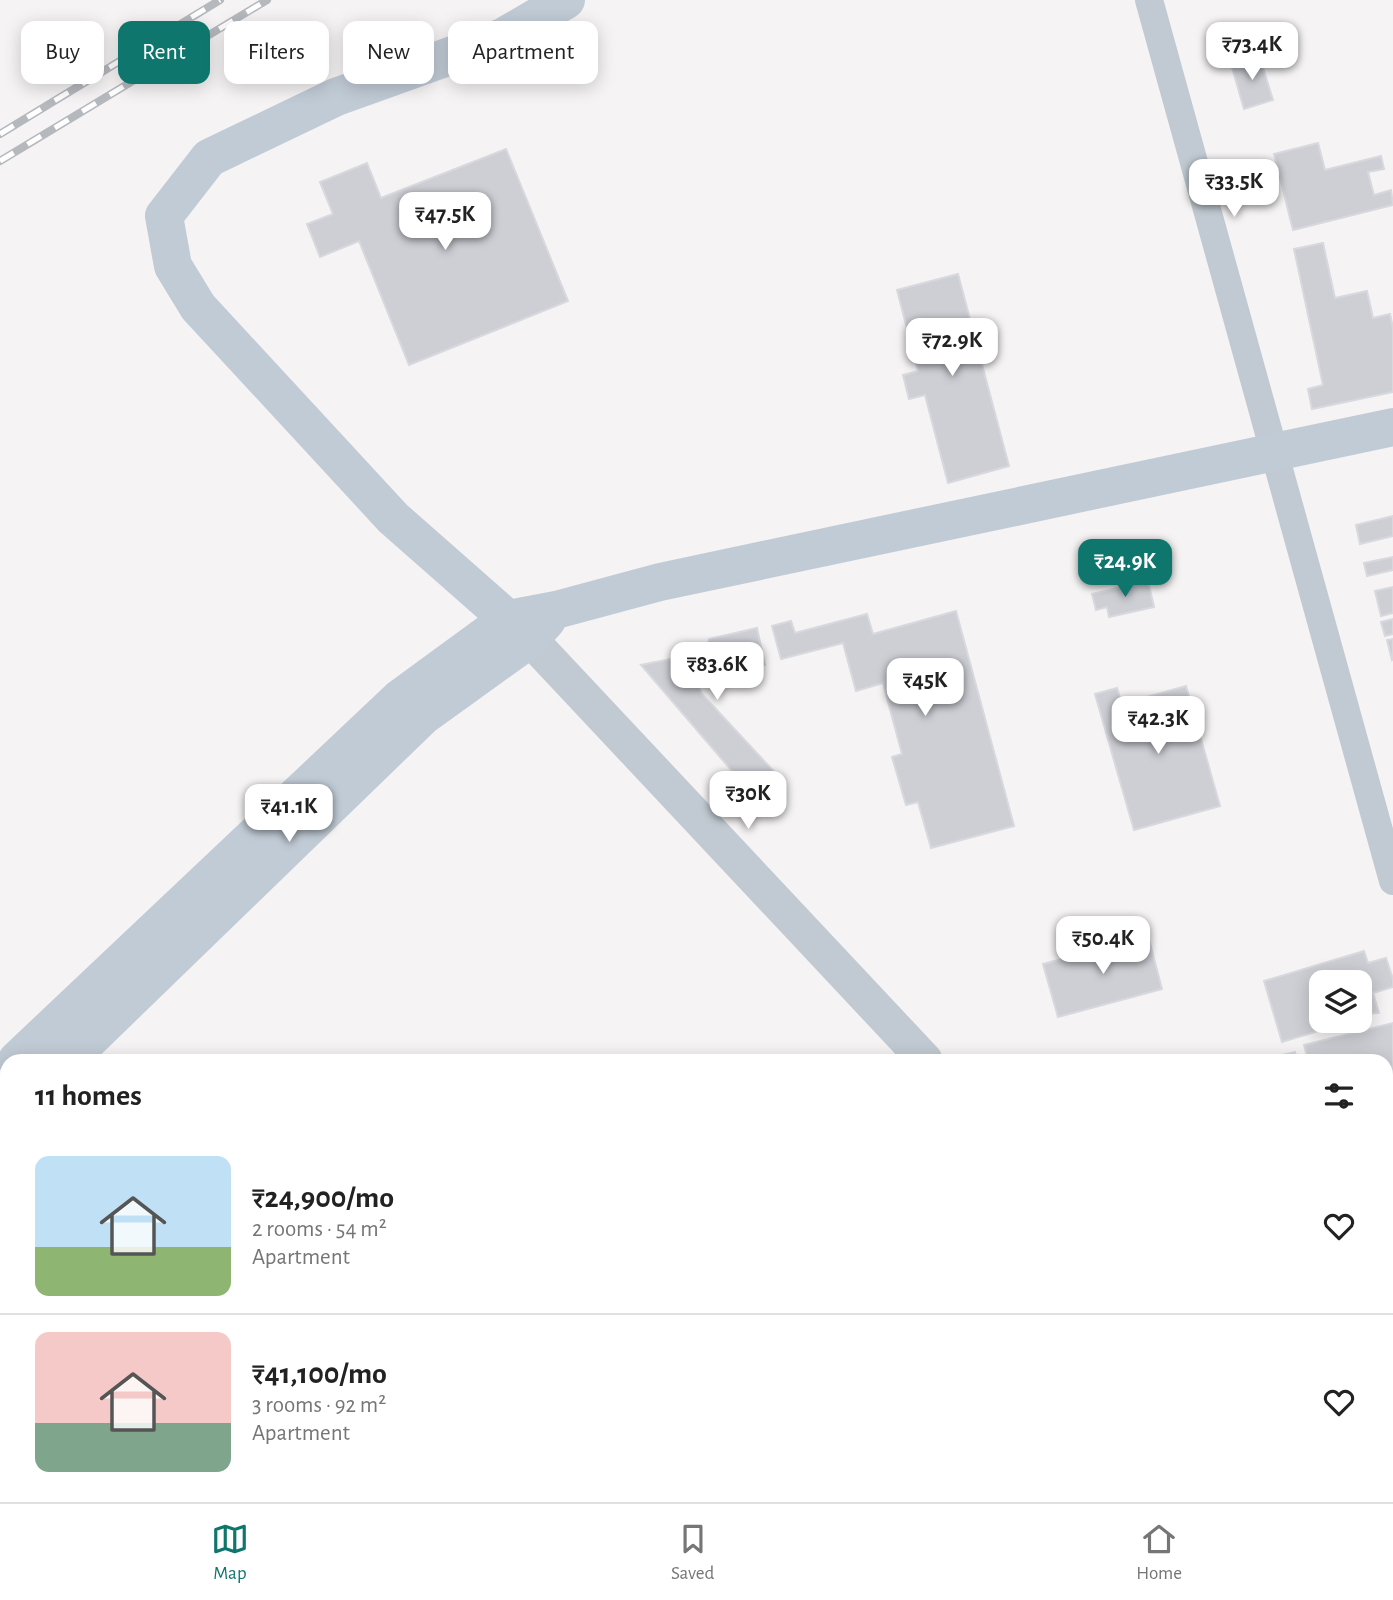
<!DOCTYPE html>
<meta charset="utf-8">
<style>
:root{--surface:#fff;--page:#f6f6f6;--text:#222;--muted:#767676;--line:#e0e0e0;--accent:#0f766e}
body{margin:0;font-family:"Alegreya Sans",sans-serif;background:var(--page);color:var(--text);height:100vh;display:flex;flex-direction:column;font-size:26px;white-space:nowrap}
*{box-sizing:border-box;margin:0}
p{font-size:23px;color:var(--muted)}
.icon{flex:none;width:38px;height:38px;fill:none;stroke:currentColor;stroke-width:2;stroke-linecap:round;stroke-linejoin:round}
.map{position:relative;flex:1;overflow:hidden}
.sheet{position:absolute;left:0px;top:1054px;width:1393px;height:450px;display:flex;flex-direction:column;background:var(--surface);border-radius:21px 21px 0 0;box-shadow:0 4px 18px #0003}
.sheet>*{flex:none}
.top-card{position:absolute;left:21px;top:21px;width:700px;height:63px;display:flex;gap:14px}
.buttons{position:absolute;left:1309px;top:970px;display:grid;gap:14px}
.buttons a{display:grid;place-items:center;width:63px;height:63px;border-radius:14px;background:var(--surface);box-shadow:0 4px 18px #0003;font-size:35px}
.price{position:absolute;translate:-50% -60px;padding:0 16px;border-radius:14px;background:#fff;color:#222;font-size:23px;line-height:46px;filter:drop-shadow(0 2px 4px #0008)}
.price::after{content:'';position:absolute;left:50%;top:42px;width:21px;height:16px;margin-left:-10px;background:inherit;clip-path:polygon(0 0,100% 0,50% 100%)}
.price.on{background:var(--accent);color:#fff}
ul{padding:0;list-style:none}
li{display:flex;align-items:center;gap:21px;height:175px;padding:0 35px}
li+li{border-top:2px solid var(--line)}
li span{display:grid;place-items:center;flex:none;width:196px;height:140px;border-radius:14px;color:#555}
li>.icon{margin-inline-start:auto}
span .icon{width:84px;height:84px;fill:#fffc;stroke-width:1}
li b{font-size:30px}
h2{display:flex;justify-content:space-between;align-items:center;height:84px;padding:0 35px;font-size:30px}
.pill{padding:0 24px;border-radius:14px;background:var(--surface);box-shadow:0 4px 18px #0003;font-size:24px;line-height:63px}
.pill.on{background:var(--accent);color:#fff}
.tabs{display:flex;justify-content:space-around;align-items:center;height:98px;border-top:2px solid var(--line);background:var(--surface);font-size:19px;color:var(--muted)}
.tabs a{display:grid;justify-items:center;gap:4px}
.tabs .on{color:var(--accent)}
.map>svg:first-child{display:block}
.building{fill:#cdcfd5;stroke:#d7d9de;stroke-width:2}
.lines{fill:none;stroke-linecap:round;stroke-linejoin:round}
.service{stroke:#c1cad2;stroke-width:14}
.minor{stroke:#c1cad2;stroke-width:28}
.tertiary{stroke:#c1cad2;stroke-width:35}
.secondary{stroke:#c1cbd6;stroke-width:38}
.rail-casing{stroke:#b5b8bd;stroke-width:8}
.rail{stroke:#fff;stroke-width:5;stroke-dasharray:16;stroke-linecap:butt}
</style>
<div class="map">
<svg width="1393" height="1502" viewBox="0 0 1393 1502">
<rect width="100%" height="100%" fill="#f5f3f3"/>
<g class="building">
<polygon points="1259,55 1273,100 1244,109 1231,64"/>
<polygon points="1318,143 1325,170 1381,156 1384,169 1368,172 1374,195 1391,190 1393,205 1293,230 1274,154"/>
<polygon points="506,149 568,301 409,365 359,241 320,257 307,224 333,214 320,182 367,163 381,198"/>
<polygon points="1323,243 1335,298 1367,291 1373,318 1390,314 1393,328 1393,392 1312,409 1308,389 1323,385 1294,249"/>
<polygon points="958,274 1009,466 948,483 925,395 909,399 903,375 918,371 897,290"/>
<polygon points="1393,516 1393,536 1360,544 1356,525"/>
<polygon points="1165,544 1171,569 1149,574 1147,568 1140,569 1137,561 1131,563 1128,553"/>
<polygon points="1393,557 1393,570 1367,576 1364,563"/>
<polygon points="1148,581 1154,607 1109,617 1107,607 1096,610 1092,594"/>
<polygon points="1393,587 1393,613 1381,616 1375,591"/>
<polygon points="956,611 1014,826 931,848 918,802 906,805 892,757 902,754 883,683 856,691 843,643 781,659 772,626 791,621 795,633 867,614 873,634"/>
<polygon points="1393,619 1393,634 1385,636 1381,622"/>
<polygon points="757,628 765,665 697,678 701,693 780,778 756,799 641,665 706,652 709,639"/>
<polygon points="1393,639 1393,659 1392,660 1387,640"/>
<polygon points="1186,686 1220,806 1134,830 1095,694 1117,688 1122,704"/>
<polygon points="1148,936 1162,989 1058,1017 1043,964"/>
<polygon points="1364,951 1368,963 1386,958 1393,979 1393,987 1373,993 1379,1013 1360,1015 1360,982 1321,982 1321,1020 1343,1020 1338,1022 1338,1025 1282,1042 1264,981"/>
<polygon points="1393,1023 1393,1095 1386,1097 1386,1060 1308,1060 1304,1045"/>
<polygon points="1295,1052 1297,1060 1260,1060"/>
</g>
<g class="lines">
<polyline class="service" points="1386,1271 1393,1263"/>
<g class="minor">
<polyline points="1149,0 1393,881"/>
<polyline points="1386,1142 1393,1140"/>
<polyline points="0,1164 7,1171"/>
<polyline points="0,1440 7,1433"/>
<polyline points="133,1496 138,1502"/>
<polyline points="348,1496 354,1502"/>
</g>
<g class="tertiary">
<polyline points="530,639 925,1060"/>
<polyline points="1329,1496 1334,1502"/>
</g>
<g class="secondary">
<polyline points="527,636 393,518 198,307 173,266 164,216 209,158 336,97 503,37 566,0"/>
<polyline points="17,1060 400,698 508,619 556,610 660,582 1393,427"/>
<polyline points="68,1060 423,716 530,639 547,620"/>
<polyline points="0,1127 7,1120"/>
</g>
<g class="rail-casing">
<g id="rail">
<polyline points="0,134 220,0"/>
<polyline points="0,161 267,0"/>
</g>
</g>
<use href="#rail" class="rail"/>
</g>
</svg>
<div class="buttons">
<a><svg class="icon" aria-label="layers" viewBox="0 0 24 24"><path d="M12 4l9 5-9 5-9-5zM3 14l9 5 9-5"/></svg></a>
</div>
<b class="price" style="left:1252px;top:82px">₹73.4K</b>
<b class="price" style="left:1234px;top:219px">₹33.5K</b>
<b class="price" style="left:445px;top:252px">₹47.5K</b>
<b class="price" style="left:952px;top:378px">₹72.9K</b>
<b class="price on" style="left:1125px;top:599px">₹24.9K</b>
<b class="price" style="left:717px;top:702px">₹83.6K</b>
<b class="price" style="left:925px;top:718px">₹45K</b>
<b class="price" style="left:1158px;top:756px">₹42.3K</b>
<b class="price" style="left:748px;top:831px">₹30K</b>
<b class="price" style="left:289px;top:844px">₹41.1K</b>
<b class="price" style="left:1103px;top:976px">₹50.4K</b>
<div class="top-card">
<a class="pill">Buy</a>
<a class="pill on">Rent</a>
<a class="pill">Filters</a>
<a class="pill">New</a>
<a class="pill">Apartment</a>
</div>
<section class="sheet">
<h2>11 homes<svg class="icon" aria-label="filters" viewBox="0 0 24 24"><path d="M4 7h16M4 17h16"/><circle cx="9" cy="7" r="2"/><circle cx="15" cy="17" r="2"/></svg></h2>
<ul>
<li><span style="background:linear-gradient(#bfe0f5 65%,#8fb573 0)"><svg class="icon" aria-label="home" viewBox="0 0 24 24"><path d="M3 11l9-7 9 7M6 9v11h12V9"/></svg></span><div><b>₹24,900/mo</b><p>2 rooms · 54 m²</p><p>Apartment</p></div><svg class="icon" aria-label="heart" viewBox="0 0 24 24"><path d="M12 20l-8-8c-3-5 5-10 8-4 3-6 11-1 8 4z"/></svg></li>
<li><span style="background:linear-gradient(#f6c9c9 65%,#7fa58c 0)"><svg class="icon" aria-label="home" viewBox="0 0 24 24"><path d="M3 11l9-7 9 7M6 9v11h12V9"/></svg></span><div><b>₹41,100/mo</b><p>3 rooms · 92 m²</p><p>Apartment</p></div><svg class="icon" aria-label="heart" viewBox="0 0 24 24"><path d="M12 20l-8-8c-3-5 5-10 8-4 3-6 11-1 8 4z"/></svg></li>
</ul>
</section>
</div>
<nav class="tabs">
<a class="on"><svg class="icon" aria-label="map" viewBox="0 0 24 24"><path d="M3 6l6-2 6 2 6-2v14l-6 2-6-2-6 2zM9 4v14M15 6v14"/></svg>Map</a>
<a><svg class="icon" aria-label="saved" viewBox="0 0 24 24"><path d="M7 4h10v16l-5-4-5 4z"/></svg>Saved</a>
<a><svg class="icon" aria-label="home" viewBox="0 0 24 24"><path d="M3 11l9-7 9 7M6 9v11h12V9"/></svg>Home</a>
</nav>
